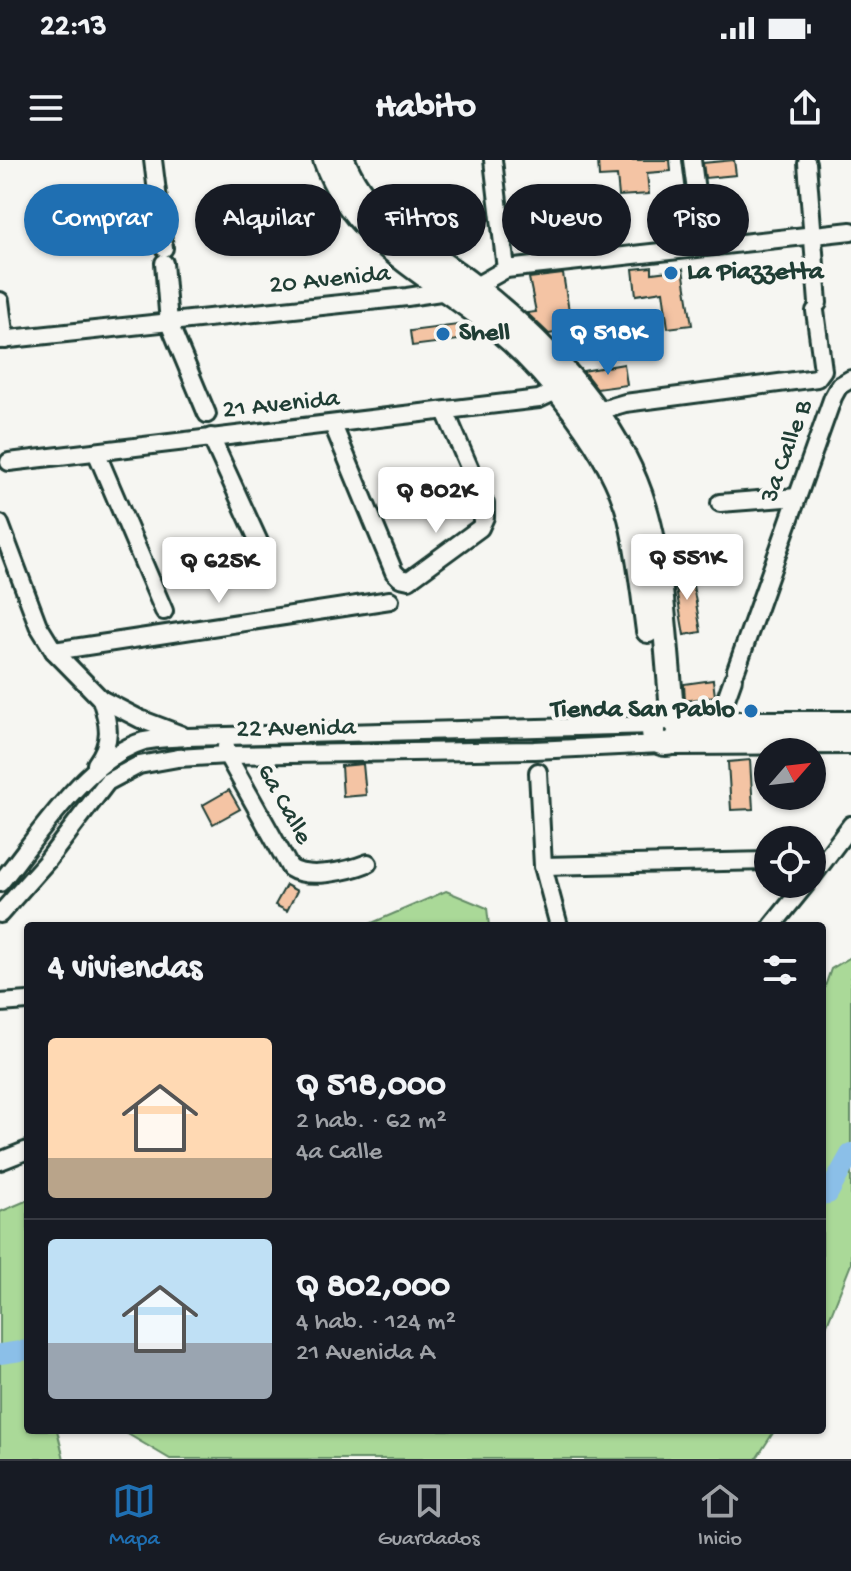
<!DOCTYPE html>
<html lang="es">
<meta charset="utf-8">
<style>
:root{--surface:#171b24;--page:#242831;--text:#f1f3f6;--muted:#9ea1a6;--line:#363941;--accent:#1f6fb2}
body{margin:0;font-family:"Gochi Hand",sans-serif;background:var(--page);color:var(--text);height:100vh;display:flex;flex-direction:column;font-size:30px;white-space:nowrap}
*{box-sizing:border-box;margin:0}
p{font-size:26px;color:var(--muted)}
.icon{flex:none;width:44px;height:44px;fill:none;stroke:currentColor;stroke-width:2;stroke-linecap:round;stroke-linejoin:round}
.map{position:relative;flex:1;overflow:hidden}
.panel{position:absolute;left:24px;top:762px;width:802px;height:512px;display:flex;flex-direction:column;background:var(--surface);border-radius:8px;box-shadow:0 2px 6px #0004}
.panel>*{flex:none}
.top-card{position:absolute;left:24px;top:24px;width:804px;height:72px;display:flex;gap:16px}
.needle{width:52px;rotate:62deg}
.controls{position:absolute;left:754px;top:578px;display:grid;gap:16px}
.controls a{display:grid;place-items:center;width:72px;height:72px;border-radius:50%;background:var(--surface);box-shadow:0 2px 6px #0004;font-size:40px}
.price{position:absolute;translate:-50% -68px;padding:0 18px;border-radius:8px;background:#fff;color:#222;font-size:26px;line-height:52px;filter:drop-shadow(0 2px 4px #0008)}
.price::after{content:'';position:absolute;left:50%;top:48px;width:24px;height:18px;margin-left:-12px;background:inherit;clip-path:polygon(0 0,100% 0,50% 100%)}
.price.selected{background:var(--accent);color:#fff}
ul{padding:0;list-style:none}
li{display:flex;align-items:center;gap:24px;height:200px;padding:0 24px}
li+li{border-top:2px solid var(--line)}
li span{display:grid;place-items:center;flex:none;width:224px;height:160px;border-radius:8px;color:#555}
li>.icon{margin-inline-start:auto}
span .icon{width:96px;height:96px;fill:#fffc;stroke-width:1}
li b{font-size:34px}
h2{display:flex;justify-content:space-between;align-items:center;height:96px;padding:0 24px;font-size:34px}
.tag{padding:0 28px;border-radius:36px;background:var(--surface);box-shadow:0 2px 6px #0004;font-size:28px;line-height:72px}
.tag.selected{background:var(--accent);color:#fff}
.status{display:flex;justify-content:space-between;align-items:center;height:56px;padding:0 40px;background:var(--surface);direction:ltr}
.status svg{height:22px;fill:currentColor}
header{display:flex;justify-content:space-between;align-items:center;height:104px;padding:0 24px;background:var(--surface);font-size:36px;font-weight:800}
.tab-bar{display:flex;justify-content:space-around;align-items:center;height:112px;border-top:2px solid var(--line);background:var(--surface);font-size:22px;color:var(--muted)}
.tab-bar a{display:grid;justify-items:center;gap:4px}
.tab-bar .selected{color:var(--accent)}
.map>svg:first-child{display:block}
.green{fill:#aad998;stroke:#648b66;stroke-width:2}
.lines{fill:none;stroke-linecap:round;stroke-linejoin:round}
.river{stroke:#8bbfe8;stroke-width:20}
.building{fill:#f4c4a4;stroke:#1f3d34;stroke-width:2}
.minor-casing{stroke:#1f3d34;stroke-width:22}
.major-casing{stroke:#1f3d34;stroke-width:28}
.minor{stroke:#f6f6f2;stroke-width:16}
.major{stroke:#f6f6f2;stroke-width:22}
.poi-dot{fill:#1f6fb2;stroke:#f6f6f2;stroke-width:3}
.labels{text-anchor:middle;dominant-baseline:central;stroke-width:8;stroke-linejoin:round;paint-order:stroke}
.poi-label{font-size:26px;font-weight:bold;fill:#1f3d34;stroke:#f6f6f2;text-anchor:start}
.street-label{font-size:26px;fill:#1f3d34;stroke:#f6f6f2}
</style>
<div class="status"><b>22:13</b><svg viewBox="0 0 49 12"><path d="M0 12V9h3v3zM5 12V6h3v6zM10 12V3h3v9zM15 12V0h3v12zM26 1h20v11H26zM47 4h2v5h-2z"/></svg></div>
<header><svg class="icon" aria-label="menu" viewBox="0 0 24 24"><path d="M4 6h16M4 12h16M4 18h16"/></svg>Habito<svg class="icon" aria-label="share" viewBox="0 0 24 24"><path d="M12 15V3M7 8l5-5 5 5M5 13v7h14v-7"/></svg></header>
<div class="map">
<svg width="851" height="1299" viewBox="0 0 851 1299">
<rect width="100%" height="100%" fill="#f6f6f2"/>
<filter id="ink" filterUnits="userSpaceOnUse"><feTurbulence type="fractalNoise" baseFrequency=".0125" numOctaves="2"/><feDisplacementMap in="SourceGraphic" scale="16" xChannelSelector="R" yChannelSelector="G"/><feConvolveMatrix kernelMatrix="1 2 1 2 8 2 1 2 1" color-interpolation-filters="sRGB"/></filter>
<g filter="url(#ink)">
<g class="green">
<polygon points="446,731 487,748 489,766 365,766"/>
<polygon points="851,797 851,1104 822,1177 822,835 831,809"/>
<polygon points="28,1040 28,1270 57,1270 64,1299 0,1299 0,1052"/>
<polygon points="121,1270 775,1270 756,1299 170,1299"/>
</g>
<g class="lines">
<g class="river">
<polyline points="822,1035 828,1034 851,993"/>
<polyline points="0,1194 28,1190"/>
</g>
</g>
<g class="building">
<polygon points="598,0 670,0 671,11 647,13 649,34 619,36 617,16 599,17"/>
<polygon points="734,0 736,15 705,18 703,3"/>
<polygon points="721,35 726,70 715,71 708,37"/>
<polygon points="652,107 652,113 683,109 692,165 668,168 663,131 636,135 633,109"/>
<polygon points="563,114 572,170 549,174 527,153 536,152 529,118"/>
<polygon points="465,164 467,179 412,186 410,171"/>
<polygon points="624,204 627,225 597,229 583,211"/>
<polygon points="690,408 701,472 684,475 673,411"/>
<polygon points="713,520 715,536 685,541 684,524"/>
<polygon points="750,600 753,649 731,650 728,602"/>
<polygon points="363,604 366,635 343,637 341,606"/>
<polygon points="229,630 240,649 213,664 203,645"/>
<polygon points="286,725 297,731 287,751 275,745"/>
</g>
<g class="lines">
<g class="minor-casing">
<g id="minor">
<polyline points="153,0 164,88"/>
<polyline points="493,0 506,109"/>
<polyline points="692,0 703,86"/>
<polyline points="807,3 818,143"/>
<polyline points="164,103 169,163 207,254"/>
<polyline points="0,141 5,180"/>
<polyline points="0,180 407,137 474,127 506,109 851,71"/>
<polyline points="598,251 625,243 817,218 823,210 815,151"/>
<polyline points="333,265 394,412 400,418 409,420 480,368 485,357 485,344 445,251"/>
<polyline points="211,277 259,382"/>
<polyline points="97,294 164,451"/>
<polyline points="9,302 539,239 556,231"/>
<polyline points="720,343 797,337"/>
<polyline points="0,364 38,465 54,491 101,539 140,559 182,575"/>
<polyline points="54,491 390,440"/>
<polyline points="736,510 833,237 839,226 851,219"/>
<polyline points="717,564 733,519"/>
<path d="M226 586 227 595 290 708C308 720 348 711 368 703"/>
<path d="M96 604C113 581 109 564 101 539"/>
<polyline points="538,612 543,706 559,766"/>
<polyline points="543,706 768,701"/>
<polyline points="812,717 851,665"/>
<path d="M0 723C37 678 86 598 144 581 157 578 174 578 187 577L654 565"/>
<polyline points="0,754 47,701 107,622 139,605 178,598 227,595 534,590 661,584"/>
<polyline points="772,766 806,724"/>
<polyline points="0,843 28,841"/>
<polyline points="0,1001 28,990"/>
</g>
</g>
<g class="major-casing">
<g id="major">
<path d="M325 0C354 82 432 115 495 167 547 209 613 292 630 358 639 394 643 434 648 471"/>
<path d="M343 0C367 61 424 88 472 125 546 183 618 257 645 348 664 411 666 494 673 560"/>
<circle cx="666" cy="571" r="13"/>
<polyline points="676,563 851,563"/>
<polyline points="674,583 851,582"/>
</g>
</g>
<use href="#minor" class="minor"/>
<use href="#major" class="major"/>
</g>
</g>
<g class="poi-dot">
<circle cx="671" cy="113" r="8"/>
<circle cx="443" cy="174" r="8"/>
<circle cx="751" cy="551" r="8"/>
</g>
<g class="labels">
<g class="poi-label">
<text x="687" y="113">La Piazzetta</text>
<text x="459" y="174">Shell</text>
<text x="735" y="551" text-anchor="end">Tienda San Pablo</text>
</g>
<g class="street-label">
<text transform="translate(330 121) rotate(-6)">20 Avenida</text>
<text transform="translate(281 246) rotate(-6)">21 Avenida</text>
<text transform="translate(788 292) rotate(-70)">3a Calle B</text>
<text transform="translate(296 570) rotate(-1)">22 Avenida</text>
<text transform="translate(283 645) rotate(61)">6a Calle</text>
</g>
</g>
</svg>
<div class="controls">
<a><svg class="needle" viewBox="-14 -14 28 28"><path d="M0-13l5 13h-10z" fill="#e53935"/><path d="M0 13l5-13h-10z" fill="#9ea1a6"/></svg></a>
<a><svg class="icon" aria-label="locate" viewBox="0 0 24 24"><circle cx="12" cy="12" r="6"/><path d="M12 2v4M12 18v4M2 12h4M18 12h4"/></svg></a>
</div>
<b class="price selected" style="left:608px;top:217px">Q 518K</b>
<b class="price" style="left:436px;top:375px">Q 802K</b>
<b class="price" style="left:687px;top:442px">Q 551K</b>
<b class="price" style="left:219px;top:445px">Q 625K</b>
<div class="top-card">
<a class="tag selected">Comprar</a>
<a class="tag">Alquilar</a>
<a class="tag">Filtros</a>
<a class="tag">Nuevo</a>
<a class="tag">Piso</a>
</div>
<section class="panel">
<h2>4 viviendas<svg class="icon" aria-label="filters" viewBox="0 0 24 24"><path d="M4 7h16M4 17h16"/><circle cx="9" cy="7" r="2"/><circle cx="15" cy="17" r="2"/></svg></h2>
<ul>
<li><span style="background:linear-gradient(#ffd9b3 75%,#b9a48a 0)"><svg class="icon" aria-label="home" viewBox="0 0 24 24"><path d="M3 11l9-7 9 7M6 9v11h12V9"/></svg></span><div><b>Q 518,000</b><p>2 hab. · 62 m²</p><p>4a Calle</p></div></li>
<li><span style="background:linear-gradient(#bfe0f5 65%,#9aa5b1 0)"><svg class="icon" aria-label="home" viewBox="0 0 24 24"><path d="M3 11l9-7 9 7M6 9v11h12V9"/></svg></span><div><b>Q 802,000</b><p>4 hab. · 124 m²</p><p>21 Avenida A</p></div></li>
</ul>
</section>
</div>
<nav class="tab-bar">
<a class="selected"><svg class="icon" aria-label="map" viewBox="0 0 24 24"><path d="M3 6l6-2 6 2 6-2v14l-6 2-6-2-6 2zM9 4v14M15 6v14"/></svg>Mapa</a>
<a><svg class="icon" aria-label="saved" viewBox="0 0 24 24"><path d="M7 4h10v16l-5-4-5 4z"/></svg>Guardados</a>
<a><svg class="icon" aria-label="home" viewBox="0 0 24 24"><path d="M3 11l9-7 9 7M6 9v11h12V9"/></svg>Inicio</a>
</nav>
